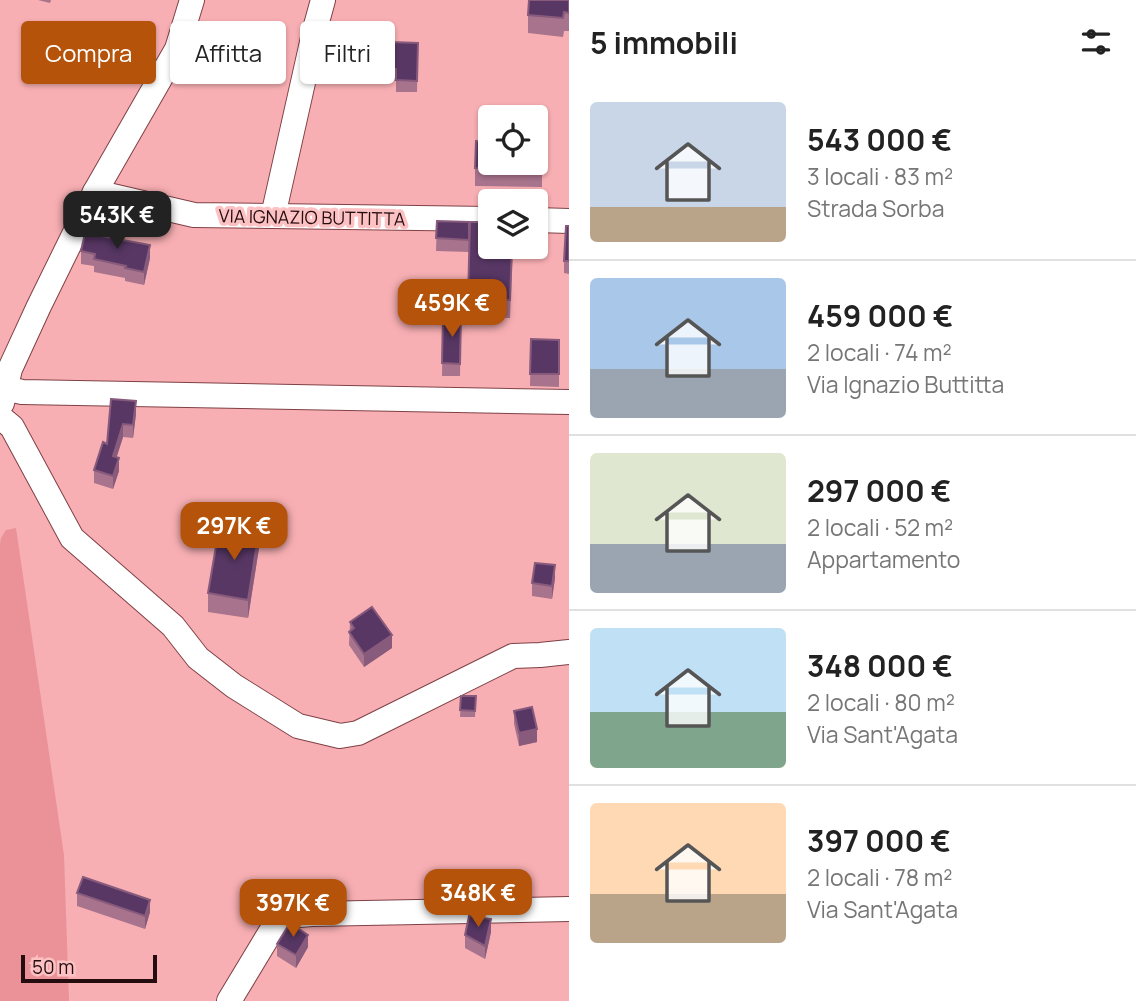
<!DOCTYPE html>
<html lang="it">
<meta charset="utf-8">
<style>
:root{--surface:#fff;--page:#f2f2f2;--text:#222;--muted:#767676;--line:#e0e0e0;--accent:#b45309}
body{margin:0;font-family:Manrope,sans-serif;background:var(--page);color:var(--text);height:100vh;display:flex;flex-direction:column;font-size:26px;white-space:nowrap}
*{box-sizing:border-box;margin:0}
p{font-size:23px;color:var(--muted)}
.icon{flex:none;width:38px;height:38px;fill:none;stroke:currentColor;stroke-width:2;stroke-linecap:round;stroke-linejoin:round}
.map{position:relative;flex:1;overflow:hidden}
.sheet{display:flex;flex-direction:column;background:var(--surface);width:567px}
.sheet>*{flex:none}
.hud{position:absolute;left:21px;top:21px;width:443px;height:63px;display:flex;gap:14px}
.buttons{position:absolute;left:478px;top:105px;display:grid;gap:14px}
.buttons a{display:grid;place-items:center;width:70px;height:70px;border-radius:7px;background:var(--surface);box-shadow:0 2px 5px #0004;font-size:35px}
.scale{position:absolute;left:21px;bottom:18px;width:136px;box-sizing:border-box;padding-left:7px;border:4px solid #250c0f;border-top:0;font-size:19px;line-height:24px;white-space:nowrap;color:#250c0f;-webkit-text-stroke:5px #fcc1c3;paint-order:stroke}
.price{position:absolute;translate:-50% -60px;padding:0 16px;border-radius:14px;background:var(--accent);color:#fff;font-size:23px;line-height:46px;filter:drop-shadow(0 2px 4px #0008)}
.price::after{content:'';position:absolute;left:50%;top:42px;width:21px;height:16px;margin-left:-10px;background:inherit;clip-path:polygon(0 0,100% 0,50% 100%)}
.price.selected{background:#222;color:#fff}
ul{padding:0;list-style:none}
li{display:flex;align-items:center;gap:21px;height:175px;padding:0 21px}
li+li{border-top:2px solid var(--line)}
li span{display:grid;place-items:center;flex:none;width:196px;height:140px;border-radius:7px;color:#555}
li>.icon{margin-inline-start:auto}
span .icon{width:84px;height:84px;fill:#fffc;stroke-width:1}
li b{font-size:30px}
h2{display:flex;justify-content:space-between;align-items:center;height:84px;padding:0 21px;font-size:30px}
.tag{padding:0 24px;border-radius:7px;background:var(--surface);box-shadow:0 2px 5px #0004;font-size:24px;line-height:63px}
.tag.selected{background:var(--accent);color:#fff}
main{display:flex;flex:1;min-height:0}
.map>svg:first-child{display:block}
.green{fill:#eb9298}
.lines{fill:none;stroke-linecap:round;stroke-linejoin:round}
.minor-casing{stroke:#7f4146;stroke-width:26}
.minor{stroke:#fff;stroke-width:24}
.wall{fill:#a8738c}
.shaded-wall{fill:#885b7c}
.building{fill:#583765;stroke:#885b7c;stroke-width:2}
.labels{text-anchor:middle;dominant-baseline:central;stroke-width:7;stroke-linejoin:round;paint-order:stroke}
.street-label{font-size:18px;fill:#250c0f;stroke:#fcc1c3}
</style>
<main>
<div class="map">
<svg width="569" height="1001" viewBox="0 0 569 1001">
<rect width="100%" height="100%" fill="#f8afb3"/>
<polygon class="green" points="16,528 64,855 69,1001 0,1001 0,544 1,538 6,530"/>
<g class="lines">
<g class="minor-casing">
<g id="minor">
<polyline points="95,192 194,215 490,219"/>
<polyline points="273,216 315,29 323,0"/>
<polyline points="536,220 569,221"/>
<polyline points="5,388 22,392 569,402"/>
<polyline points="2,403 10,369 39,306 95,192 177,49 192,0"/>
<polyline points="0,417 12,427 72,538 173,626 198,658 234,686 298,726 340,736 358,733 513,656 540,655 569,652"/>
<polyline points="229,1001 270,933 286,916 312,914 569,909"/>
</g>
</g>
<use href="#minor" class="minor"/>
</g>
<g class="wall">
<polygon points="38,0 51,0 50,3"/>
<polygon points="569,0 569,31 564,31 563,37 528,33 528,15"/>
<polygon points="391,42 418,43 417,92 396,92 396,81 390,81"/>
<polygon points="542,143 542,187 475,186 475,168"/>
<polygon points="437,221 469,222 469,252 436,251"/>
<polygon points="569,226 569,274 564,273 564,261"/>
<polygon points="490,247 513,247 510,318 468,317 468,299"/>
<polygon points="81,251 150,258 144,285 125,281 125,278 94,272 94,266 81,264"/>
<polygon points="443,315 461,315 460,376 442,376"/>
<polygon points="531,339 559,340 559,387 530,386"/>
<polygon points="111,399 136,414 133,438 123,437 116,458 119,471 113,489 94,483 94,470 107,444"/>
<polygon points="259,548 248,618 208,612 208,593"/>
<polygon points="555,578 552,599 532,596 532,583"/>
<polygon points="350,622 392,648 364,667 349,645"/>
<polygon points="461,696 476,696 475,717 460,717"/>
<polygon points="514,711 537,742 519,746 514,724"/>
<polygon points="77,893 150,912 145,929 77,906"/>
<polygon points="491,932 485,959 465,948 465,935"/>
<polygon points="277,944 308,947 296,968 277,956"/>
</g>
<g class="shaded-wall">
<polygon points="150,245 150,258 144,285 144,272"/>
<polygon points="136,401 136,414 133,438 133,425"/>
<polygon points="123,424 123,437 113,469 113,456"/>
<polygon points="119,458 119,471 113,489 113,476"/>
<polygon points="259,530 259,548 248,618 248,600"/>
<polygon points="555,565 555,578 552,599 552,586"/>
<polygon points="392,635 392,648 364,667 364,654"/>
<polygon points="537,729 537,742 519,746 519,733"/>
<polygon points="150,900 150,912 145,929 145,916"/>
<polygon points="491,919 491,932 485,959 485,946"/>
<polygon points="308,935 308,947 296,968 296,955"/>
</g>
<g class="building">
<polygon points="529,0 569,0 569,13 564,12 563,18 528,15"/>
<polygon points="391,42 418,43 417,81 396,80 396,69 390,69"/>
<polygon points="476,141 490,142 490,163 536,163 536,142 542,143 542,169 475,168"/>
<polygon points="437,221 469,222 469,240 436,238"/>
<polygon points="470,222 490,222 490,247 512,247 510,300 468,299"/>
<polygon points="566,226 569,226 569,261 564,261"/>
<polygon points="85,233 150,245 144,272 125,268 126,266 94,259 95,254 81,251"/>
<polygon points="443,315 461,315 460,364 442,363"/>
<polygon points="531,339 559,340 559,374 530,374"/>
<polygon points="111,399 136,401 133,425 123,424 113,456 119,458 113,476 94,470 103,442 107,444"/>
<polygon points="220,523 259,530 248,600 208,593"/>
<polygon points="535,563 555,565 552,586 532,583"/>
<polygon points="372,607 392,635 364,654 349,632 354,628 350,622"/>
<polygon points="461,696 476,696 475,711 460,710"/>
<polygon points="532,707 537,729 519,733 514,711"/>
<polygon points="83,877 150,900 145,916 77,893"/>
<polygon points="469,916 491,919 485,946 465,935"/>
<polygon points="290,923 308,935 296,955 277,944"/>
</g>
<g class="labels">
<g class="street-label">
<text transform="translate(312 217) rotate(1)">VIA IGNAZIO BUTTITTA</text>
</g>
</g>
</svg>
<div class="buttons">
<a><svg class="icon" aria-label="locate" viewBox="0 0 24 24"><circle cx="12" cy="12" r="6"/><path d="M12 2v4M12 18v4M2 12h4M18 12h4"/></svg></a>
<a><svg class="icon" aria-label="layers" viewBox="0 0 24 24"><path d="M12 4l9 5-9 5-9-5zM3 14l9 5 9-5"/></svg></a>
</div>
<div class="scale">50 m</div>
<b class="price selected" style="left:117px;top:251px">543K €</b>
<b class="price" style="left:452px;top:339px">459K €</b>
<b class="price" style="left:234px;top:562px">297K €</b>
<b class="price" style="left:478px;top:929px">348K €</b>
<b class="price" style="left:293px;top:939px">397K €</b>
<div class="hud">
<a class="tag selected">Compra</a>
<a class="tag">Affitta</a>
<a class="tag">Filtri</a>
</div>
</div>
<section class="sheet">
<h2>5 immobili<svg class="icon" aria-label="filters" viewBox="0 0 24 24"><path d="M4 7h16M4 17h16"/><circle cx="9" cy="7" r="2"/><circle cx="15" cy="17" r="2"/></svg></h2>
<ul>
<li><span style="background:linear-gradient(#c9d6e8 75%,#b9a48a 0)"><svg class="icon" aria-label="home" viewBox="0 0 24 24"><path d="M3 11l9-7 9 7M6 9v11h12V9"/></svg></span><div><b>543 000 €</b><p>3 locali · 83 m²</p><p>Strada Sorba</p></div></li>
<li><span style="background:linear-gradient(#a9c7e8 65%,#9aa5b1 0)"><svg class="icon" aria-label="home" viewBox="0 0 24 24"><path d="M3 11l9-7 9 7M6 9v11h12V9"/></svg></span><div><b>459 000 €</b><p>2 locali · 74 m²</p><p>Via Ignazio Buttitta</p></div></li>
<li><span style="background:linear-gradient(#dfe7d0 65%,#9aa5b1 0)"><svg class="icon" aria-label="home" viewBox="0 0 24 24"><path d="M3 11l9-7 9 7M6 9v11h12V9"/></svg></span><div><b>297 000 €</b><p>2 locali · 52 m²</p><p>Appartamento</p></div></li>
<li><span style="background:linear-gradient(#bfe0f5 60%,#7fa58c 0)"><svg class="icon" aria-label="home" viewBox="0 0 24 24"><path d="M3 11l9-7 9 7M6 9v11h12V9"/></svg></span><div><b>348 000 €</b><p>2 locali · 80 m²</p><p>Via Sant'Agata</p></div></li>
<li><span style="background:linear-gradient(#ffd9b3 65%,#b9a48a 0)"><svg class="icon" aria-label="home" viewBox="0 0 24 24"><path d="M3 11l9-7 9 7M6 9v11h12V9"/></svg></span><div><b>397 000 €</b><p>2 locali · 78 m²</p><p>Via Sant'Agata</p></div></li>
</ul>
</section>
</main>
